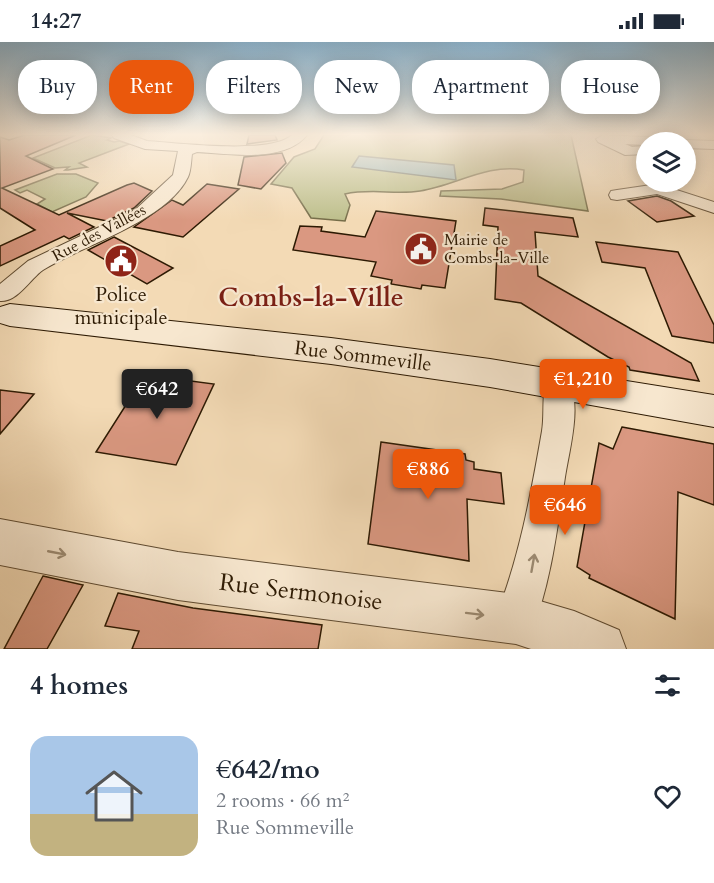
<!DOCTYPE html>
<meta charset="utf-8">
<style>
:root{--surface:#fff;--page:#f2f2f3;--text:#1f2937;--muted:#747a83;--accent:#ea580c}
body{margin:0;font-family:Cardo,serif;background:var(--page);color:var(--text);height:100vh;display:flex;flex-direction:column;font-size:22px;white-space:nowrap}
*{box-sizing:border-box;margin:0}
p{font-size:20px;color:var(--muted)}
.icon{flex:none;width:33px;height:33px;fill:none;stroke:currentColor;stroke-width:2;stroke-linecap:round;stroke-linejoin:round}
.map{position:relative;height:607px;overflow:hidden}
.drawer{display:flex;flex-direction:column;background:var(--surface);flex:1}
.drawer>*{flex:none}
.top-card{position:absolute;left:18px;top:18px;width:678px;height:54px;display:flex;gap:12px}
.tools{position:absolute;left:636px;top:90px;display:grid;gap:12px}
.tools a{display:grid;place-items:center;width:60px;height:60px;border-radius:50%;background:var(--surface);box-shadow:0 3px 15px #0003;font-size:30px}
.price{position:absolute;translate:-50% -51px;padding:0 14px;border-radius:6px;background:var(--accent);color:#fff;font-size:20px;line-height:39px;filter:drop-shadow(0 2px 3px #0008)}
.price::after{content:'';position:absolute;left:50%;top:36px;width:18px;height:14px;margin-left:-9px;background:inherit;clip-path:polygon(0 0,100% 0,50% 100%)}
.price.current{background:#222;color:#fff}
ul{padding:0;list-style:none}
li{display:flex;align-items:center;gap:18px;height:150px;padding:0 30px}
li span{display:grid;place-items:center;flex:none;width:168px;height:120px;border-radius:18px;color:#555}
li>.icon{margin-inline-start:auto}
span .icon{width:72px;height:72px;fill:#fffc;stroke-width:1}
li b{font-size:26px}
h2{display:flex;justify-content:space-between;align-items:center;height:72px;padding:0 30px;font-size:26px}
.tag{padding:0 21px;border-radius:24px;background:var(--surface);box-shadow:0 3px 15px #0003;font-size:21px;line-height:54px}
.tag.current{background:var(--accent);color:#fff}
.status{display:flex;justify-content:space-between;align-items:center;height:42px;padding:0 30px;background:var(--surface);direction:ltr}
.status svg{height:16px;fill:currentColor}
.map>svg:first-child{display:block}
.green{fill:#bdbf8c;stroke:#756c48;stroke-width:1.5}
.water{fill:#9eb8b7;stroke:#71796f;stroke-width:1.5}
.building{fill:#da9881;stroke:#2d1a03;stroke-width:1.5}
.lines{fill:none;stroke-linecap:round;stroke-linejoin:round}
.minor-casing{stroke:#5e4a30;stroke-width:2}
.tertiary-casing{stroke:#5e4a30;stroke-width:2}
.secondary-casing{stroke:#2d1a03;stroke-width:2}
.minor{fill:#f7e7cf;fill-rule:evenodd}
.tertiary{fill:#f7e7cf;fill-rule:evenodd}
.secondary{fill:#f7e7cf;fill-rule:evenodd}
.oneway{stroke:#9c8b73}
.labels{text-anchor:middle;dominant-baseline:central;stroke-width:4.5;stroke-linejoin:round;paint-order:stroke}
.far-street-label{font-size:16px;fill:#2d1a03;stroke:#f7e7cf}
.far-poi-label{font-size:16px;fill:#2d1a03;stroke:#f7e7cf;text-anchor:start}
.poi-label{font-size:20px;fill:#2d1a03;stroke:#f7e7cf}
.street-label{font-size:20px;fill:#2d1a03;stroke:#f7e7cf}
.near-street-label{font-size:24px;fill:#2d1a03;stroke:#f7e7cf}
.district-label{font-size:26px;font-weight:bold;fill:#7a1f14;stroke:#f7e7cf}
</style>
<div class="status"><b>14:27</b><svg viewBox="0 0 49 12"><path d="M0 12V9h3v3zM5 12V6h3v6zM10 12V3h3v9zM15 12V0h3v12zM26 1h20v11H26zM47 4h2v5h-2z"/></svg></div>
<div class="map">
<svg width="714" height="607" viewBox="0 0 714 607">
<rect width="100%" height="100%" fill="#f3dab5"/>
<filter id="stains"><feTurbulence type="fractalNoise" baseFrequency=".00333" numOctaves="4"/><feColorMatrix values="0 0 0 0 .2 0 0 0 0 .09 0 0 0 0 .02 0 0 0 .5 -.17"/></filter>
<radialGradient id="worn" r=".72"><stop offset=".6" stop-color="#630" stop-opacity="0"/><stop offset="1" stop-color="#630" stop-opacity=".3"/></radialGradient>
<g class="green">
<polygon points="92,93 111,96 107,98 114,100 119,99 129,102 79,121 87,125 68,128 65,128 69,125 55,126 33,116"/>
<path d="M324 93H571L588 169 501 157 440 154 441 149 502 147 523 140 524 128C487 121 455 144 420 149 395 153 372 146 345 152L350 163 345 179 311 176 292 146 271 142 294 115 315 107Z"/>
<polygon points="57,132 76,132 98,141 86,155 52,170 37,162 45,157 27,148 20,151 15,148"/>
</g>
<polygon class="water" points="359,114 454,123 456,138 352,125"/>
<g class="building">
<polygon points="25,93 76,93 26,114 53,127 2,146 59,173 127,143 134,141 152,149 134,166 107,179 67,171 94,185 69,197 64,194 0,224 0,204 35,188 0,166 0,95 9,98"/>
<polygon points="249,93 275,93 277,98 247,102"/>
<polygon points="282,111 286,121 261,147 238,143 244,115"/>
<polygon points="207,142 239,147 183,195 134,185 172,158 183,163"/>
<polygon points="657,154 671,159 694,174 657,180 628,159"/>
<polygon points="485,166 573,176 578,195 535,190 538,234 691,321 699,339 630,328 629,325 608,315 521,261 495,257 498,185 483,183"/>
<polygon points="376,169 456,179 445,246 422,243 421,247 391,242 392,238 371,234 376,220 293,208 300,184 322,185 321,189 365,195"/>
<polygon points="114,195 173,226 147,242 88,208"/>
<polygon points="596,200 678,210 714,283 714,301 672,294 645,226 602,220"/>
<polygon points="145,333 214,342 176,423 96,410"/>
<polygon points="0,348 34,352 0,392"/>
<polygon points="622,385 714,402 714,463 678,450 675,577 589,536 590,533 577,525 599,401 613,407"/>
<polygon points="381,400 465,412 466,418 474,420 474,427 501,431 504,462 467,457 469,519 368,502"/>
<polygon points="43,534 83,543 47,607 4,607"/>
<polygon points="118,551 193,566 322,583 318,607 132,607 139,589 105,584"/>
</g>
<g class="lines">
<g class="minor-casing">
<g id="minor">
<path d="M112 93H131L147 99C179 101 270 113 292 93H307C285 121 230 112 197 110L192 112C191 119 191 129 188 135 167 179 83 203 43 228 30 237 18 260 0 259V242L28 219 135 168 173 133 178 109 145 107 114 96Z"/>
<polygon points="603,93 666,96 673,100 646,100 646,103 625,102 632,105 646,104 646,112 625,113 598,100 596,97"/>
<polygon points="686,98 714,99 714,107 686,106 686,100 680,100"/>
<polygon points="658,142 714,160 714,171 657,152 617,158 611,157 609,153 611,149 617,148"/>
<path d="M558 332 568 335C582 364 570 404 565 435 557 488 551 541 531 592L516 598 501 592 495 577C519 518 531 452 542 389 545 372 541 350 548 335Z"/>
</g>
</g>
<g class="tertiary-casing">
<polygon id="tertiary" points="0,477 178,510 516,552 574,569 619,588 626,607 531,607 516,602 178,558 0,523"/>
</g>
<g class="secondary-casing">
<polygon id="secondary" points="10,262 331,296 490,317 714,353 714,385 490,345 331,322 10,284 0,281 0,265"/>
</g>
<use href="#minor" class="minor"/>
<use href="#tertiary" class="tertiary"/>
<use href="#secondary" class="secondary"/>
</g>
<defs><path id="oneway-shaft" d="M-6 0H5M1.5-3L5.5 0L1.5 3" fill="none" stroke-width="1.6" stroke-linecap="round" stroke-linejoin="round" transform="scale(1.5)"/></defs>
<g class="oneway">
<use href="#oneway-shaft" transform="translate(57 511) rotate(11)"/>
<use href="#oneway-shaft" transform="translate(533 521) rotate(-80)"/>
<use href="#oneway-shaft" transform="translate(475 572) rotate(7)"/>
</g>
<linearGradient id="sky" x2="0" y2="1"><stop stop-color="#8ab6d4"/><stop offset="0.52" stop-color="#faeede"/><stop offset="1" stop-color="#faeede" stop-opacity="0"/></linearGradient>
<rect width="714" height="178" fill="url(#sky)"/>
<defs>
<g id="civic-disc" transform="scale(1.725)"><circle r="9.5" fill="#8f2418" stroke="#f7e7cf"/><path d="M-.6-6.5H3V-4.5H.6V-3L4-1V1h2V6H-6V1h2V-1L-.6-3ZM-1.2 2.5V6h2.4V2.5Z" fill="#fff"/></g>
</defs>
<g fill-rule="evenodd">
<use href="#civic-disc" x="421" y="207"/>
<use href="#civic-disc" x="121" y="219"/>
</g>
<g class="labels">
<g class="far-street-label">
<text transform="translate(99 191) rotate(-28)">Rue des Vallées</text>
</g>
<g class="far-poi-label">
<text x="444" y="198">Mairie de<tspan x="444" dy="18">Combs-la-Ville</tspan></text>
</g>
<g class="poi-label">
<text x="121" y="252">Police<tspan x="121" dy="23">municipale</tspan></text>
</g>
<g class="street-label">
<text transform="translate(363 314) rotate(7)">Rue Sommeville</text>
</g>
<g class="near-street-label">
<text transform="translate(301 550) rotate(7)">Rue Sermonoise</text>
</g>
<g class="district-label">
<text x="311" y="255">Combs-la-Ville</text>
</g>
</g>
<rect width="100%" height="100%" filter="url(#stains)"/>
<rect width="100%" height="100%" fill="url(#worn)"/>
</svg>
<div class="tools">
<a><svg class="icon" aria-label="layers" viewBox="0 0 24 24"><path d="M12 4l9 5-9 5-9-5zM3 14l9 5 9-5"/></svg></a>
</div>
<b class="price" style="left:583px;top:368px">€1,210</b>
<b class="price current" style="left:157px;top:378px">€642</b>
<b class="price" style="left:428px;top:458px">€886</b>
<b class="price" style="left:565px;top:494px">€646</b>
<div class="top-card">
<a class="tag">Buy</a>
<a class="tag current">Rent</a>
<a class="tag">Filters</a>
<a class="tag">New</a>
<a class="tag">Apartment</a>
<a class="tag">House</a>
</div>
</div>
<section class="drawer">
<h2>4 homes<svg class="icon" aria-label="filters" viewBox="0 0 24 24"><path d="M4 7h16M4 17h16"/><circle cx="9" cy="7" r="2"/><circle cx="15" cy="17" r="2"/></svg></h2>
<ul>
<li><span style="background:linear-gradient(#a9c7e8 65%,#c2b280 0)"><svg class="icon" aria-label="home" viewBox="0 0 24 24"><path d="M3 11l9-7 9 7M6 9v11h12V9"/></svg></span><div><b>€642/mo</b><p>2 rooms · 66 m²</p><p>Rue Sommeville</p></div><svg class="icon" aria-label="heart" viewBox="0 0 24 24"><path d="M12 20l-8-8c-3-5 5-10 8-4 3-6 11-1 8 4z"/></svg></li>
</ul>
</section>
